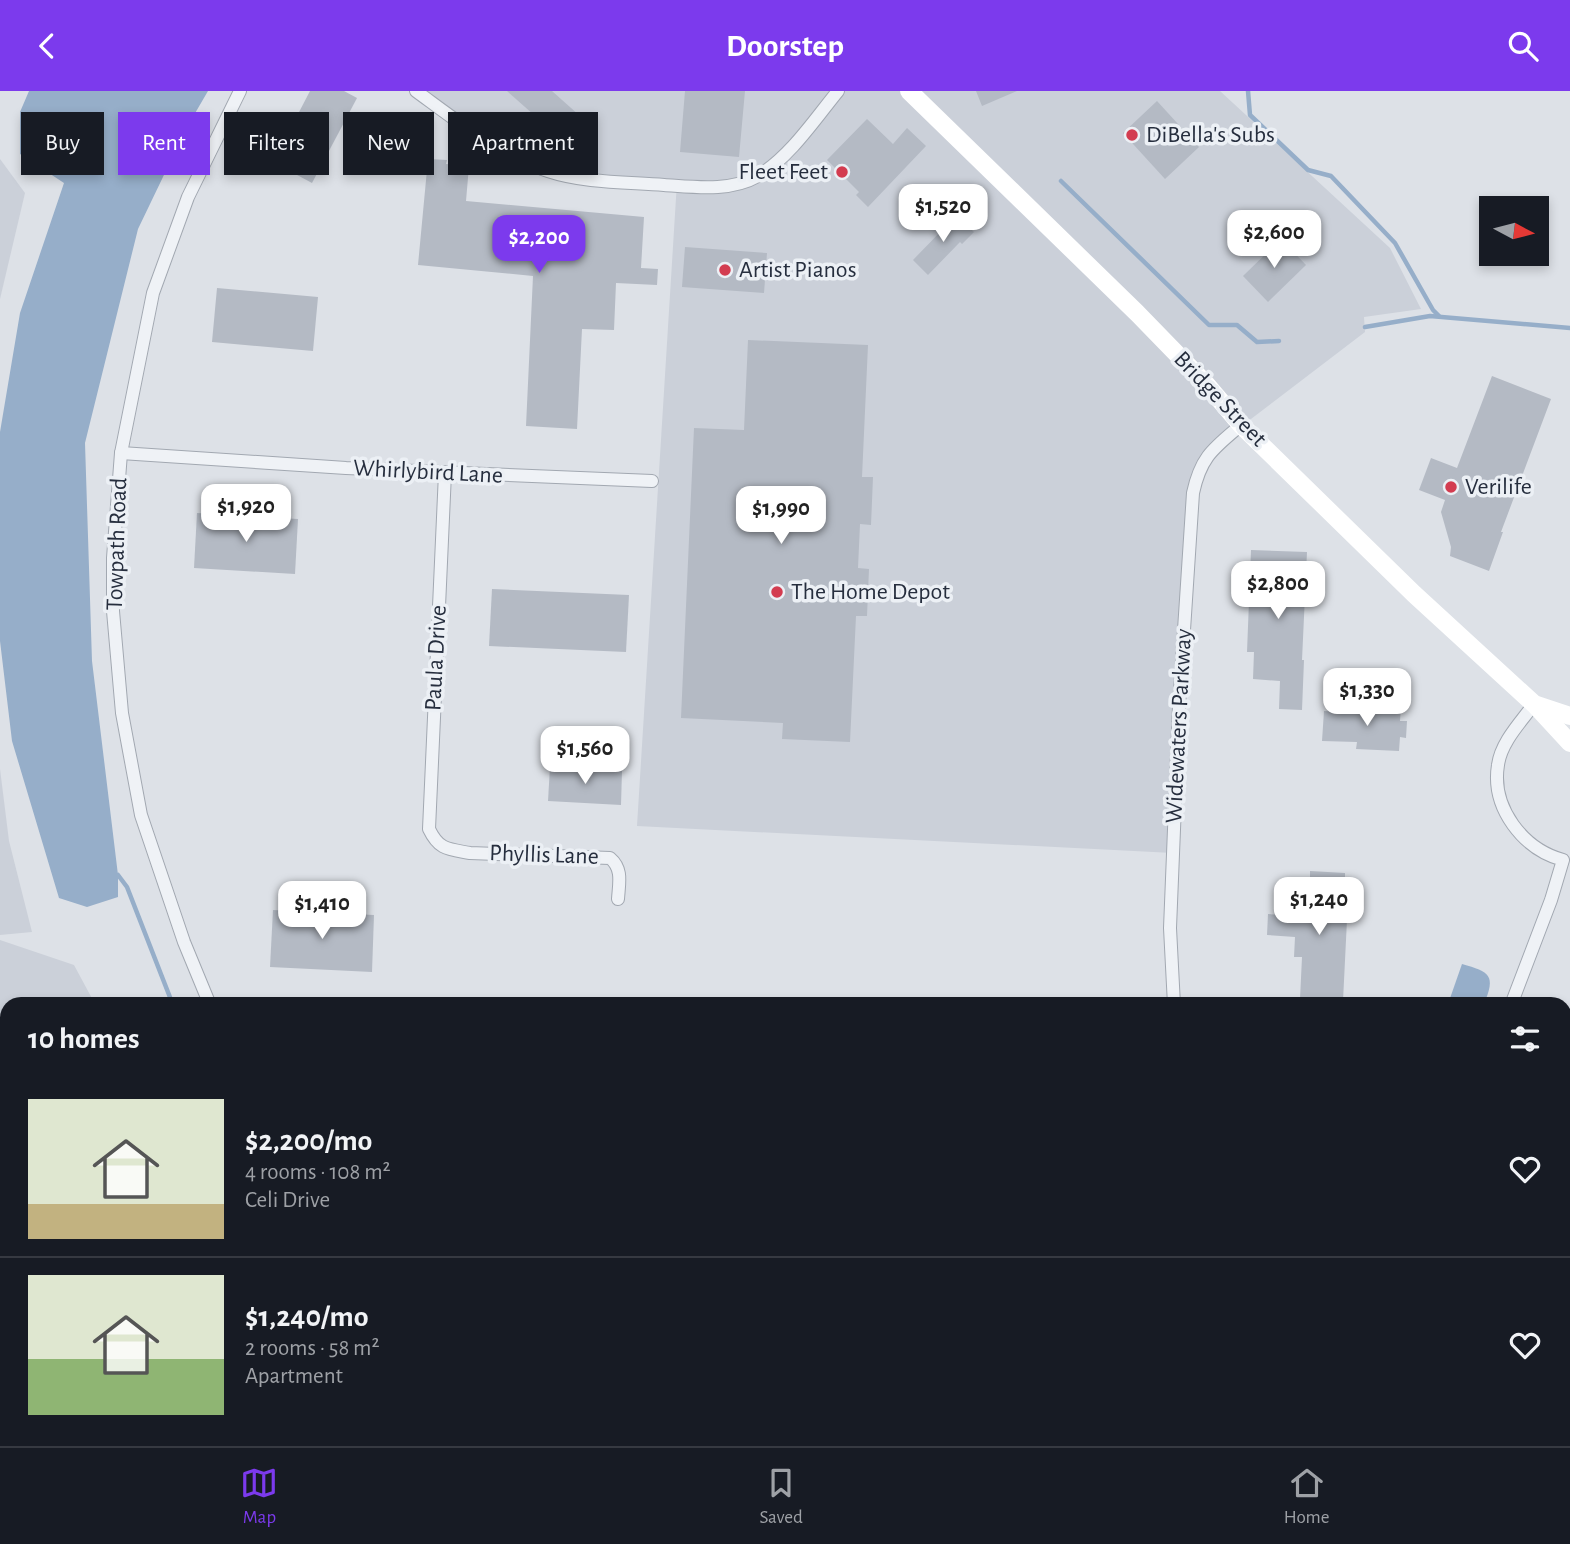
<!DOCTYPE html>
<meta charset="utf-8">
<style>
:root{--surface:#171b24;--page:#20242c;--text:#f1f3f6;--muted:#9ea1a6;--line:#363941;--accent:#7c3aed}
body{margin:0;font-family:"Alegreya Sans",sans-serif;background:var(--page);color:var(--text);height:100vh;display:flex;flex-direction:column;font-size:26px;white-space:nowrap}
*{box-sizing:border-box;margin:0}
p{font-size:23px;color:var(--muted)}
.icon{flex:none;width:38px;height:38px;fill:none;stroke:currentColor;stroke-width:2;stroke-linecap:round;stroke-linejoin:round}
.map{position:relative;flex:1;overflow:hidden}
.side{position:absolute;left:0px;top:906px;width:1572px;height:450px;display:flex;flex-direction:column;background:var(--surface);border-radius:21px 21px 0 0;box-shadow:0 4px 10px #0003}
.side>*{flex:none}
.banner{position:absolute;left:21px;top:21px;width:700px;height:63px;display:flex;gap:14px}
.needle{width:46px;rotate:97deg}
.fabs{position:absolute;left:1479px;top:105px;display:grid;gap:14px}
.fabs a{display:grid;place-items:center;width:70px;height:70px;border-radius:0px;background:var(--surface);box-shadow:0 4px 10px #0003;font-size:35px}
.price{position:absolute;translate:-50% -60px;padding:0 16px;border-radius:14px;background:#fff;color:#222;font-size:23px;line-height:46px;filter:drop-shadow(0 2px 4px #0008)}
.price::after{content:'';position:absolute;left:50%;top:42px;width:21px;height:16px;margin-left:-10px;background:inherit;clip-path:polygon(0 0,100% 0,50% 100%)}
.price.on{background:var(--accent);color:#fff}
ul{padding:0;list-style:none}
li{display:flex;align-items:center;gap:21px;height:175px;padding:0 28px}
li+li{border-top:2px solid var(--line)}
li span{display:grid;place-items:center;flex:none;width:196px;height:140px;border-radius:0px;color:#555}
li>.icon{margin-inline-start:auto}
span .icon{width:84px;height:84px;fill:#fffc;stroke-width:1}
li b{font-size:30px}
h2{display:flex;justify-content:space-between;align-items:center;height:84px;padding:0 28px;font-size:30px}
.pill{padding:0 24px;border-radius:0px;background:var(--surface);box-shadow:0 4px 10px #0003;font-size:24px;line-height:63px}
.pill.on{background:var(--accent);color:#fff}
header{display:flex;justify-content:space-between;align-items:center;height:91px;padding:0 28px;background:var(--accent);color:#fff;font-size:32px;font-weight:700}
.menu{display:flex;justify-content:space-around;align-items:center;height:98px;border-top:2px solid var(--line);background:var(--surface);font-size:19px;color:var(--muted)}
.menu a{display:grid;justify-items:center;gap:4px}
.menu .on{color:var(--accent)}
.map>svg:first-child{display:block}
.built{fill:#cbd0d9}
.water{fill:#96aec9}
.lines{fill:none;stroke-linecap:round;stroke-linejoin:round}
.stream{stroke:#96aec9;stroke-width:4.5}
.building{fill:#b4bac4}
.minor-casing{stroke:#a2a8b1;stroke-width:14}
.minor{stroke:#eff2f6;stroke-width:12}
.secondary{stroke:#fff;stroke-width:18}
.poi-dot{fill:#d33c50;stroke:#ecf0f5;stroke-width:2.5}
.labels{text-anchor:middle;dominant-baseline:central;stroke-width:7;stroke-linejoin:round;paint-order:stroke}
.poi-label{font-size:24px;fill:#262e3e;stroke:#ecf0f5;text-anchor:start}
.street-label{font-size:24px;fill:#262e3e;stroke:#ecf0f5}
</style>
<header><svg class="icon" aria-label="back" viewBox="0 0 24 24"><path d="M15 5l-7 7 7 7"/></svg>Doorstep<svg class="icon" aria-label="search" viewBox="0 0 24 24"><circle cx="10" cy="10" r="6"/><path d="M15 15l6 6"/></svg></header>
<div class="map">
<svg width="1570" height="1355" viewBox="0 0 1570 1355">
<rect width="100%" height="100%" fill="#dde1e7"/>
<g class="built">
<polygon points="426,0 1220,0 1390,157 1421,218 1364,226 1365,241 1230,344 1196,385 1173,762 637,735 677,91 581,81 551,72 476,37"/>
<polygon points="0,68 25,102 0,208"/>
<polygon points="0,678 9,750 32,841 0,844"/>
<polygon points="0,849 74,874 95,913 7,914 7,1349 325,1349 328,1355 0,1355"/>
</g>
<g class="water">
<polygon points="29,0 208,0 187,36 138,138 85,352 92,570 118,784 118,806 87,816 59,807 12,650 0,550 0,341 20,222 64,92 20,63 20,21"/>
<path d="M1462 873C1490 881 1496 884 1484 913H1448Z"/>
</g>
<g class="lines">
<g class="stream">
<polyline points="1248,0 1250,24 1308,79 1331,85 1395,152 1433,219 1439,225"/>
<polyline points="1061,90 1209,234 1237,234 1257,251 1279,250"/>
<polyline points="1365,236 1430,225 1570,237"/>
<polyline points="118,784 127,796 173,914"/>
<polyline points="386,1349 389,1355"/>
</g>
</g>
<g class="building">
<polygon points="310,0 344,0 357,7 312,92 273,71"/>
<polygon points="507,0 552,0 580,25 566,41 551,39"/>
<polygon points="685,0 745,0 739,66 680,61"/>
<polygon points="976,0 1017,0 982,15"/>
<polygon points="1157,10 1199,56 1165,88 1123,42"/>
<polygon points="867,28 893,53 907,37 926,55 868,116 856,104 859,101 827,69"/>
<polygon points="428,68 447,69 446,73 469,75 466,110 644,126 641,177 658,178 657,194 616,192 614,239 582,238 577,338 526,335 533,185 418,174"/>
<polygon points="954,122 974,141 962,153 960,151 928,184 913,169 947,134 944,131"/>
<polygon points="1281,148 1306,174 1268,211 1243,185"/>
<polygon points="685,156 767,162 764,202 682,196"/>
<polygon points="217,197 318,206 313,260 212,251"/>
<polygon points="748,249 868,254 862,386 873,386 871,434 860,433 858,477 869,478 867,525 856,525 850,651 782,648 783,632 681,627 694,337 744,339"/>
<polygon points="1492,285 1551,308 1501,441 1503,441 1489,480 1450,465 1451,456 1441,421 1445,409 1419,399 1431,367 1457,377"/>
<polygon points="197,422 298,428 295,483 194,477"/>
<polygon points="1251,459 1307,461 1302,569 1304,569 1302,619 1279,618 1280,590 1253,588 1254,561 1247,561"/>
<polygon points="492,498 629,504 626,561 489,555"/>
<polygon points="1359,614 1401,616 1400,630 1407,630 1406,647 1400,646 1399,660 1356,658 1357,651 1322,650 1324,620 1358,622"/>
<polygon points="550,676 622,680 621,714 548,710"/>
<polygon points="1310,780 1345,782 1345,788 1349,788 1343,910 1339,910 1339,914 1303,914 1303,909 1300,908 1302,866 1294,866 1295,846 1267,844 1268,823 1296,825 1297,803 1305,804 1306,787 1310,787"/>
<polygon points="273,819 374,824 372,881 270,876"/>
</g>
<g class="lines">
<g class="minor-casing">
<g id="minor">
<path d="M416 0C457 30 499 64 548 80 584 92 626 91 664 94 695 96 730 101 758 85 790 66 815 28 838 0"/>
<polyline points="121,362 346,377 652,390"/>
<path d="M445 382 429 738C439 759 448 758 470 762L610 767C623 778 619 792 618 808"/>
<polyline points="210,914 184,851 141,724 122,622 113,520 113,467 121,362 153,202 188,106 240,0"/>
<path d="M1174 914 1170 837 1179 615 1193 402C1201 365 1214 357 1241 334"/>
<path d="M1511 914 1551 809 1563 769C1523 758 1491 717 1498 674 1501 651 1521 631 1534 613"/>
<polyline points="1564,1339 1570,1341"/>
<polyline points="417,1349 420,1355"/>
<polyline points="1215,1355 1217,1349"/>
<polyline points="1347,1355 1349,1349"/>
</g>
</g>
<use href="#minor" class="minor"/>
<g class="secondary">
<polyline points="909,0 1137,222 1207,294 1241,334 1414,503 1534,613 1570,652"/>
<polyline points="1537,614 1570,625"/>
</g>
</g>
<g class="poi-dot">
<circle cx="1132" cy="44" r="7"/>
<circle cx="842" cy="81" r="7"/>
<circle cx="725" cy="179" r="7"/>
<circle cx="1451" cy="396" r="7"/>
<circle cx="777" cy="501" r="7"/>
</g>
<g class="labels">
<g class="poi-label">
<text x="1146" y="44">DiBella's Subs</text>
<text x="828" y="81" text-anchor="end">Fleet Feet</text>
<text x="739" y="179">Artist Pianos</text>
<text x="1465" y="396">Verilife</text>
<text x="791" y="501">The Home Depot</text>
</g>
<g class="street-label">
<text transform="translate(1220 308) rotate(46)">Bridge Street</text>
<text transform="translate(428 381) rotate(3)">Whirlybird Lane</text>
<text transform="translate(117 453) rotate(-88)">Towpath Road</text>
<text transform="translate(436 567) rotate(-87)">Paula Drive</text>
<text transform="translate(1179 635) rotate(-87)">Widewaters Parkway</text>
<text transform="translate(544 764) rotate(2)">Phyllis Lane</text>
</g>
</g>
</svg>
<div class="fabs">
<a><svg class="needle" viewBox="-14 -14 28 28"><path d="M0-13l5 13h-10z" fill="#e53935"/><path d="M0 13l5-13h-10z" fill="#9ea1a6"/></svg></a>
</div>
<b class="price" style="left:943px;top:153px">$1,520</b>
<b class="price" style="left:1274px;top:179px">$2,600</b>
<b class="price on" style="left:539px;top:184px">$2,200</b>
<b class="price" style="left:246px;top:453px">$1,920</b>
<b class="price" style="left:781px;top:455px">$1,990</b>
<b class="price" style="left:1278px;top:530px">$2,800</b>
<b class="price" style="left:1367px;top:637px">$1,330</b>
<b class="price" style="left:585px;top:695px">$1,560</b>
<b class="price" style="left:1319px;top:846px">$1,240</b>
<b class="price" style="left:322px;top:850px">$1,410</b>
<div class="banner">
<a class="pill">Buy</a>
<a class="pill on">Rent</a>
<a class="pill">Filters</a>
<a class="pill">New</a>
<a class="pill">Apartment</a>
</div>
<section class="side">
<h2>10 homes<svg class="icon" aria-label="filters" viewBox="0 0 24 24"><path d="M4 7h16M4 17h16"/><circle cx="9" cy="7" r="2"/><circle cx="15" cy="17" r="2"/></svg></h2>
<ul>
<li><span style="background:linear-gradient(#dfe7d0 75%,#c2b280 0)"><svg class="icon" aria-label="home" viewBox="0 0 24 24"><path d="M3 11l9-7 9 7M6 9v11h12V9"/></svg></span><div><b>$2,200/mo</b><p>4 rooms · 108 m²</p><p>Celi Drive</p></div><svg class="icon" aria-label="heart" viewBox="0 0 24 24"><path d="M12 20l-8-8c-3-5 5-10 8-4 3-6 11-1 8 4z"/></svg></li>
<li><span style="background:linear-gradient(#dfe7d0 60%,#8fb573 0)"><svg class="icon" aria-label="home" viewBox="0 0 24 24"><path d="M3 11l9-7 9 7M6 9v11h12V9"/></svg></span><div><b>$1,240/mo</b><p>2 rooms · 58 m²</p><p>Apartment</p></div><svg class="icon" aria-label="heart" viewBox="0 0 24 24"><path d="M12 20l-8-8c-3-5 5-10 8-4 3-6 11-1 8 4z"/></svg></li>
</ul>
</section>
</div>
<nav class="menu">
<a class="on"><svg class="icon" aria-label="map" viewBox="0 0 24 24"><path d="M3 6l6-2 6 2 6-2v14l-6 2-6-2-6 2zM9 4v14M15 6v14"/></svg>Map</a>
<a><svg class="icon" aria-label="saved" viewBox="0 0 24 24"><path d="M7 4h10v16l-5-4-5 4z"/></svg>Saved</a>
<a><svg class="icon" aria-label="home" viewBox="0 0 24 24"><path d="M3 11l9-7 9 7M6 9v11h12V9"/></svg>Home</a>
</nav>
